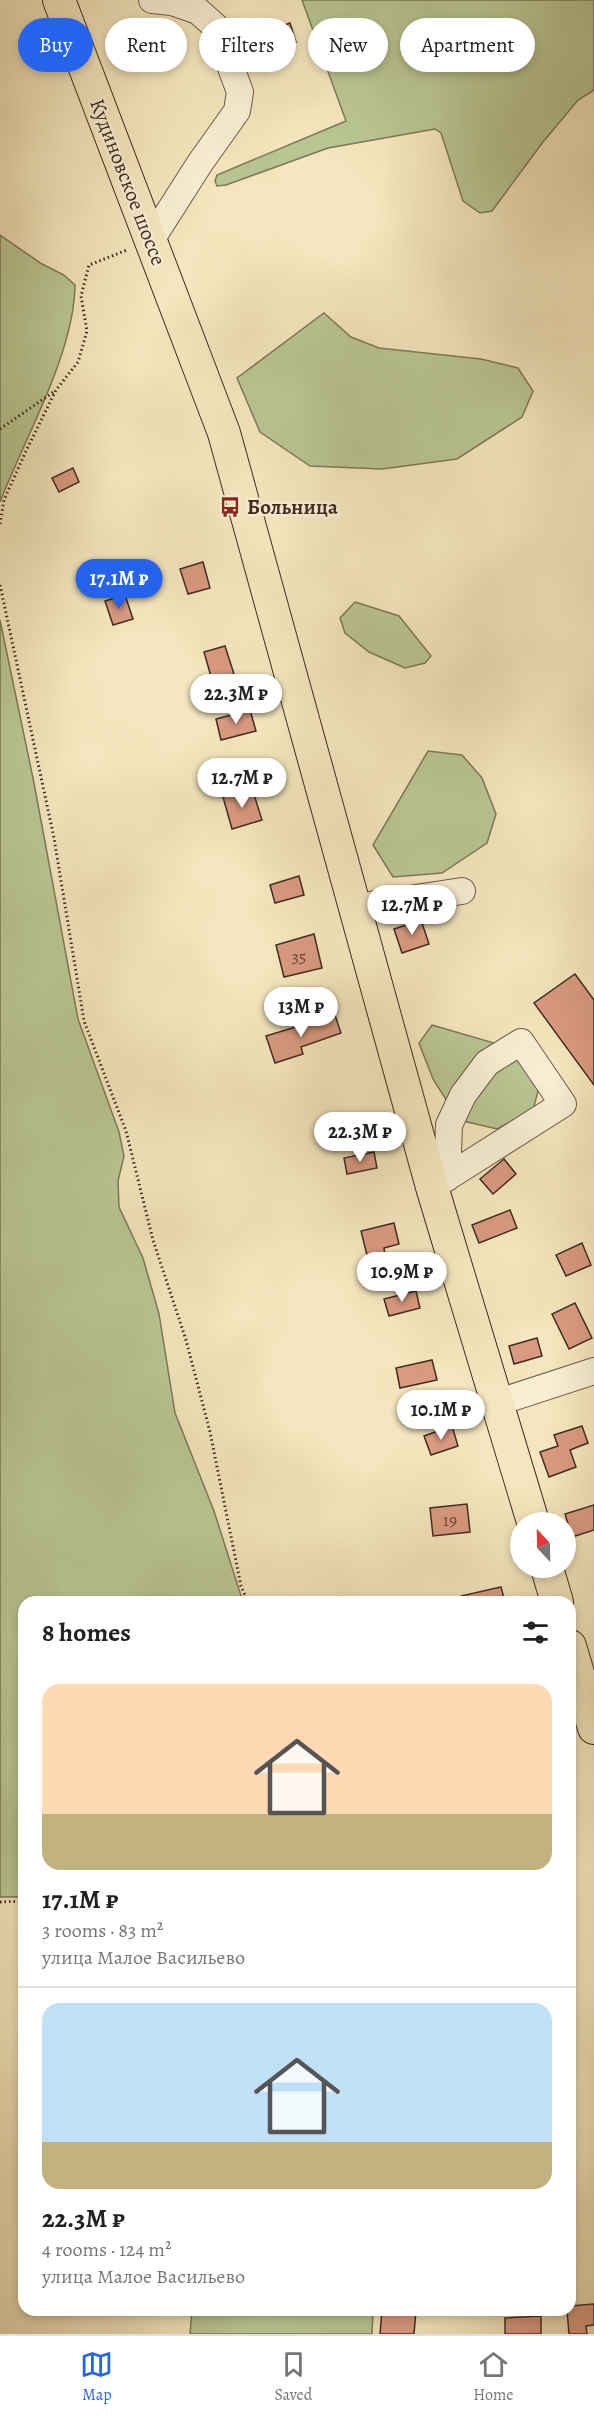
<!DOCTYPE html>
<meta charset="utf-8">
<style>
:root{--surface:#fff;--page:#f6f6f6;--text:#222;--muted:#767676;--line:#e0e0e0;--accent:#2563eb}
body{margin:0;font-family:Alegreya,serif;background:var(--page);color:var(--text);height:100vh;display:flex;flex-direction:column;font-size:22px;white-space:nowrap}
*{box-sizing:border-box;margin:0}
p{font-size:20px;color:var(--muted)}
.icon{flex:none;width:33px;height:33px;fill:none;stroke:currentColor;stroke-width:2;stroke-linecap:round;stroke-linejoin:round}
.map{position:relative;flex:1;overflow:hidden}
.drawer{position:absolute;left:18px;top:1596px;width:558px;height:720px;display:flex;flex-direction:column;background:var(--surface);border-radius:18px;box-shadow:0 3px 9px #0003}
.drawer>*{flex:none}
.guide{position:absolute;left:18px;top:18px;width:558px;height:54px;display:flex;gap:12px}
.needle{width:39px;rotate:338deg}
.controls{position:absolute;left:510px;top:1512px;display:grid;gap:12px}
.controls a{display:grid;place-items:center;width:66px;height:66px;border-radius:50%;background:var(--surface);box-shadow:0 3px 9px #0003;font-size:30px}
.price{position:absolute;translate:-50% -51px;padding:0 14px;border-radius:21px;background:#fff;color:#222;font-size:20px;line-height:39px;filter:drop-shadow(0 2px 3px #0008)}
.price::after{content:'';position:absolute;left:50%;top:36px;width:18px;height:14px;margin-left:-9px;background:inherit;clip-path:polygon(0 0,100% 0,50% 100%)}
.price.current{background:var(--accent);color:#fff}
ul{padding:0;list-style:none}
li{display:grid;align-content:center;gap:12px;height:318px;padding:0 24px}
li+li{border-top:2px solid var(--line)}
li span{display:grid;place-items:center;height:186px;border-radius:18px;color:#555}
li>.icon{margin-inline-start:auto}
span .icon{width:108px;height:108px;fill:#fffc;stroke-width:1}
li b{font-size:26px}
h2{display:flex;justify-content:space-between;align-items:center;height:72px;padding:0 24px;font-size:26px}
.chip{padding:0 21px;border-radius:27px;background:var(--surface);box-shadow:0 3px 9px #0003;font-size:21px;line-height:54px}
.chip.current{background:var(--accent);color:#fff}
.tabs{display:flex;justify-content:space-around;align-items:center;height:84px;border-top:2px solid var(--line);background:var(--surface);font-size:16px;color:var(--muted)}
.tabs a{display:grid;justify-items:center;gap:3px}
.tabs .current{color:var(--accent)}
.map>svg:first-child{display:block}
.green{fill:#b9c694;stroke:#7e785a;stroke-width:1.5}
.building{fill:#d99a81;stroke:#422b21;stroke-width:1.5}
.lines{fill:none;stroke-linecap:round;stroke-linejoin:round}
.minor-casing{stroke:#6e5a48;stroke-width:28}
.major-casing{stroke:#422b21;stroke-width:34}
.path{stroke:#422b21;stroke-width:3;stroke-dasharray:1.5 3;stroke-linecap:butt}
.minor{stroke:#f8efd5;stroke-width:26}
.major{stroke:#f4e6be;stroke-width:32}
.labels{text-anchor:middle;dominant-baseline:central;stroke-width:4.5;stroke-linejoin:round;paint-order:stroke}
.number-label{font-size:18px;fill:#684739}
.street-label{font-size:21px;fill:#422b21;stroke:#f8efd5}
.poi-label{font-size:21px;font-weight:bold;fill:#422b21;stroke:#f8efd5;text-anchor:start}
</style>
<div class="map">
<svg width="594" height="2334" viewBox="0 0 594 2334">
<rect width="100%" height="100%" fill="#f4e6be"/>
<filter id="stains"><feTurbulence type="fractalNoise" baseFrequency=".00333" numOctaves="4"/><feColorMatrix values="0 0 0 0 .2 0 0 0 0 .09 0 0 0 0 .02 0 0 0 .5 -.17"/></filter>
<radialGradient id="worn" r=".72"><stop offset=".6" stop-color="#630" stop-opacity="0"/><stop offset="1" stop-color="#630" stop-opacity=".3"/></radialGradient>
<g class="green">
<polygon points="302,0 594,0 594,90 578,100 543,142 492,211 480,213 463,201 441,133 435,129 328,148 226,185 217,186 215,181 217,175 346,121"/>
<path d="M0 235 42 264 64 275 75 285C74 354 25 437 0 502Z"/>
<polygon points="324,313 351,337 379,348 481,359 518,368 533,391 522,417 457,459 382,469 310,466 260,432 237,378"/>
<polygon points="355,602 399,616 431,656 425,663 405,668 369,652 345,633 340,618"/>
<polygon points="0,620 34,783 78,1019 119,1132 124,1156 118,1181 119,1207 143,1258 159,1314 175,1413 214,1511 243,1602 24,1602 24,1897 0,1897"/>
<polygon points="428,751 462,755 482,778 496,814 487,843 442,873 393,877 373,845"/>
<polygon points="432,1025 518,1050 541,1080 533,1110 497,1129 459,1120 433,1079 419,1043"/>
<polygon points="192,2310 373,2310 372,2334 190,2334"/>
</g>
<g class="building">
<polygon points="290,23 296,42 244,60 238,42"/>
<polygon points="73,468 79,482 59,492 52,478"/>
<polygon points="203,562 210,588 188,594 180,569"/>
<polygon points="125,595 133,619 113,625 105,601"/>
<polygon points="225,646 234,674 212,680 204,652"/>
<polygon points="250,710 256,731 221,740 216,719"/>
<polygon points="252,788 262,820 232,829 223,797"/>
<polygon points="299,876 304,895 275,903 270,885"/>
<polygon points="421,920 429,944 402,953 394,929"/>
<polygon points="314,934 322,968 284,977 276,945"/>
<polygon points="575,974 594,1000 594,1085 534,1003"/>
<polygon points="335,1015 341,1033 301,1047 303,1054 275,1063 266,1036"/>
<polygon points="374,1152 377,1168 347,1174 344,1158"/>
<polygon points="504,1159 516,1174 493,1194 480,1179"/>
<polygon points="510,1210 517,1228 479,1243 472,1225"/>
<polygon points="394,1223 399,1244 384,1248 385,1255 368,1259 361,1231"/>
<polygon points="582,1243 591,1265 566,1276 556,1255"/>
<polygon points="416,1291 420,1308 389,1316 384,1299"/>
<polygon points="575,1303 592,1338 569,1349 552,1314"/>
<polygon points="537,1338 542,1356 514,1364 509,1346"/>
<polygon points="432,1360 437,1380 400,1388 396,1368"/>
<polygon points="452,1426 458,1446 431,1455 424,1436"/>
<polygon points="582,1426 588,1443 570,1450 576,1467 549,1477 540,1452 558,1446 554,1435"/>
<polygon points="467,1504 470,1532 433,1536 430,1508"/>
<polygon points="594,1505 594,1530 572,1537 565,1514"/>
<polygon points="501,1587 505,1602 461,1602 461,1596"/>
<polygon points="594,2304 594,2325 586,2326 587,2334 569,2334 567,2310 570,2310 570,2306"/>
<polygon points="382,2310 416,2311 414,2334 380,2334"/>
<polygon points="541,2316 541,2334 505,2334 505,2318"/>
</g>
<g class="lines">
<g class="minor-casing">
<g id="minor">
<polyline points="151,240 200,163 237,111 240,92 216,27 198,11 172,2 152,0"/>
<polyline points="356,907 462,891"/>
<polyline points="432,1187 440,1182 563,1104 521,1042 487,1063 463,1095 449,1125 447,1178"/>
<polyline points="496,1403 594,1371"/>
</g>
</g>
<g class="major-casing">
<g id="major">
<polyline points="59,0 224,433 432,1187 533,1522"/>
<polyline points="547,1568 557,1602"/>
<polyline points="570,1646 594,1728"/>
</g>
</g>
<g class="path">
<polyline points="0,429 55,391"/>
<polyline points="0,524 4,500 26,451 56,390 78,362 87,331 81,296 89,265 127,250"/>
<polyline points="0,585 54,838 84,1021 126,1131 153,1240 186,1340 210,1432 241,1586 248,1602"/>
<polyline points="0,1902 24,1901"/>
</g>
<use href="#minor" class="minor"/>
<use href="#major" class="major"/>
</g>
<defs>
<g id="bus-bare" transform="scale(1.62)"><path d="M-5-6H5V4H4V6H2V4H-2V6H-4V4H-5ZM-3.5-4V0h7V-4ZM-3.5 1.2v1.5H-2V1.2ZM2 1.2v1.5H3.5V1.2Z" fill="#8f2418" stroke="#f8efd5" stroke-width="2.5" paint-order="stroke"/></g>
</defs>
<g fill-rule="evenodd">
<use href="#bus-bare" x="230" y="507"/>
</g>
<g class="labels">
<g class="number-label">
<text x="299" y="956">35</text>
<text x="450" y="1520">19</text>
</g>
<g class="street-label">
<text transform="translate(128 182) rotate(69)">Кудиновское шоссе</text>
</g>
<g class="poi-label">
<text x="247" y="507">Больница</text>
</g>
</g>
<rect width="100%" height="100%" filter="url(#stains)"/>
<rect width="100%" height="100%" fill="url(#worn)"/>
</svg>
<div class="controls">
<a><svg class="needle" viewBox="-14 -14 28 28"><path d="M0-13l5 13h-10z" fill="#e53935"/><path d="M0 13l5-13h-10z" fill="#767676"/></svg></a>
</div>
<b class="price current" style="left:119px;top:610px">17.1M ₽</b>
<b class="price" style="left:236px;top:725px">22.3M ₽</b>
<b class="price" style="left:242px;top:809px">12.7M ₽</b>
<b class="price" style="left:412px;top:936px">12.7M ₽</b>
<b class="price" style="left:301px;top:1038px">13M ₽</b>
<b class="price" style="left:360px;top:1163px">22.3M ₽</b>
<b class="price" style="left:402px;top:1303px">10.9M ₽</b>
<b class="price" style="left:441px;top:1441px">10.1M ₽</b>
<div class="guide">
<a class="chip current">Buy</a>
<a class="chip">Rent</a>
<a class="chip">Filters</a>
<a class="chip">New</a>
<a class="chip">Apartment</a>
</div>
<section class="drawer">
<h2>8 homes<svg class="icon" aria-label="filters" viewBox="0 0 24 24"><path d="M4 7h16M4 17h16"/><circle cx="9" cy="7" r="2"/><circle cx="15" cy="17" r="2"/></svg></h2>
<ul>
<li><span style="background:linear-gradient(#ffd9b3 70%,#c2b280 0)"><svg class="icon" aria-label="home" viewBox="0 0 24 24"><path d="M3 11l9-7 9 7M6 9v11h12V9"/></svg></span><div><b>17.1M ₽</b><p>3 rooms · 83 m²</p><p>улица Малое Васильево</p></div></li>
<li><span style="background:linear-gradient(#bfe0f5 75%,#c2b280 0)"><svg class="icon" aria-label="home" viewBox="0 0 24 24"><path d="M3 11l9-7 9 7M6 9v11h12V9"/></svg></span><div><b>22.3M ₽</b><p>4 rooms · 124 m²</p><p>улица Малое Васильево</p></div></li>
</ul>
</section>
</div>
<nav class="tabs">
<a class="current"><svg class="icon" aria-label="map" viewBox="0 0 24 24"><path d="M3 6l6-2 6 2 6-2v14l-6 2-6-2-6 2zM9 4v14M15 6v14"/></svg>Map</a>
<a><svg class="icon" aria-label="saved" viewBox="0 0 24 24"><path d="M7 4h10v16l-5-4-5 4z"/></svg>Saved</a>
<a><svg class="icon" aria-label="home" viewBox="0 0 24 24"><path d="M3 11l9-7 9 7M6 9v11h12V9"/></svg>Home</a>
</nav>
